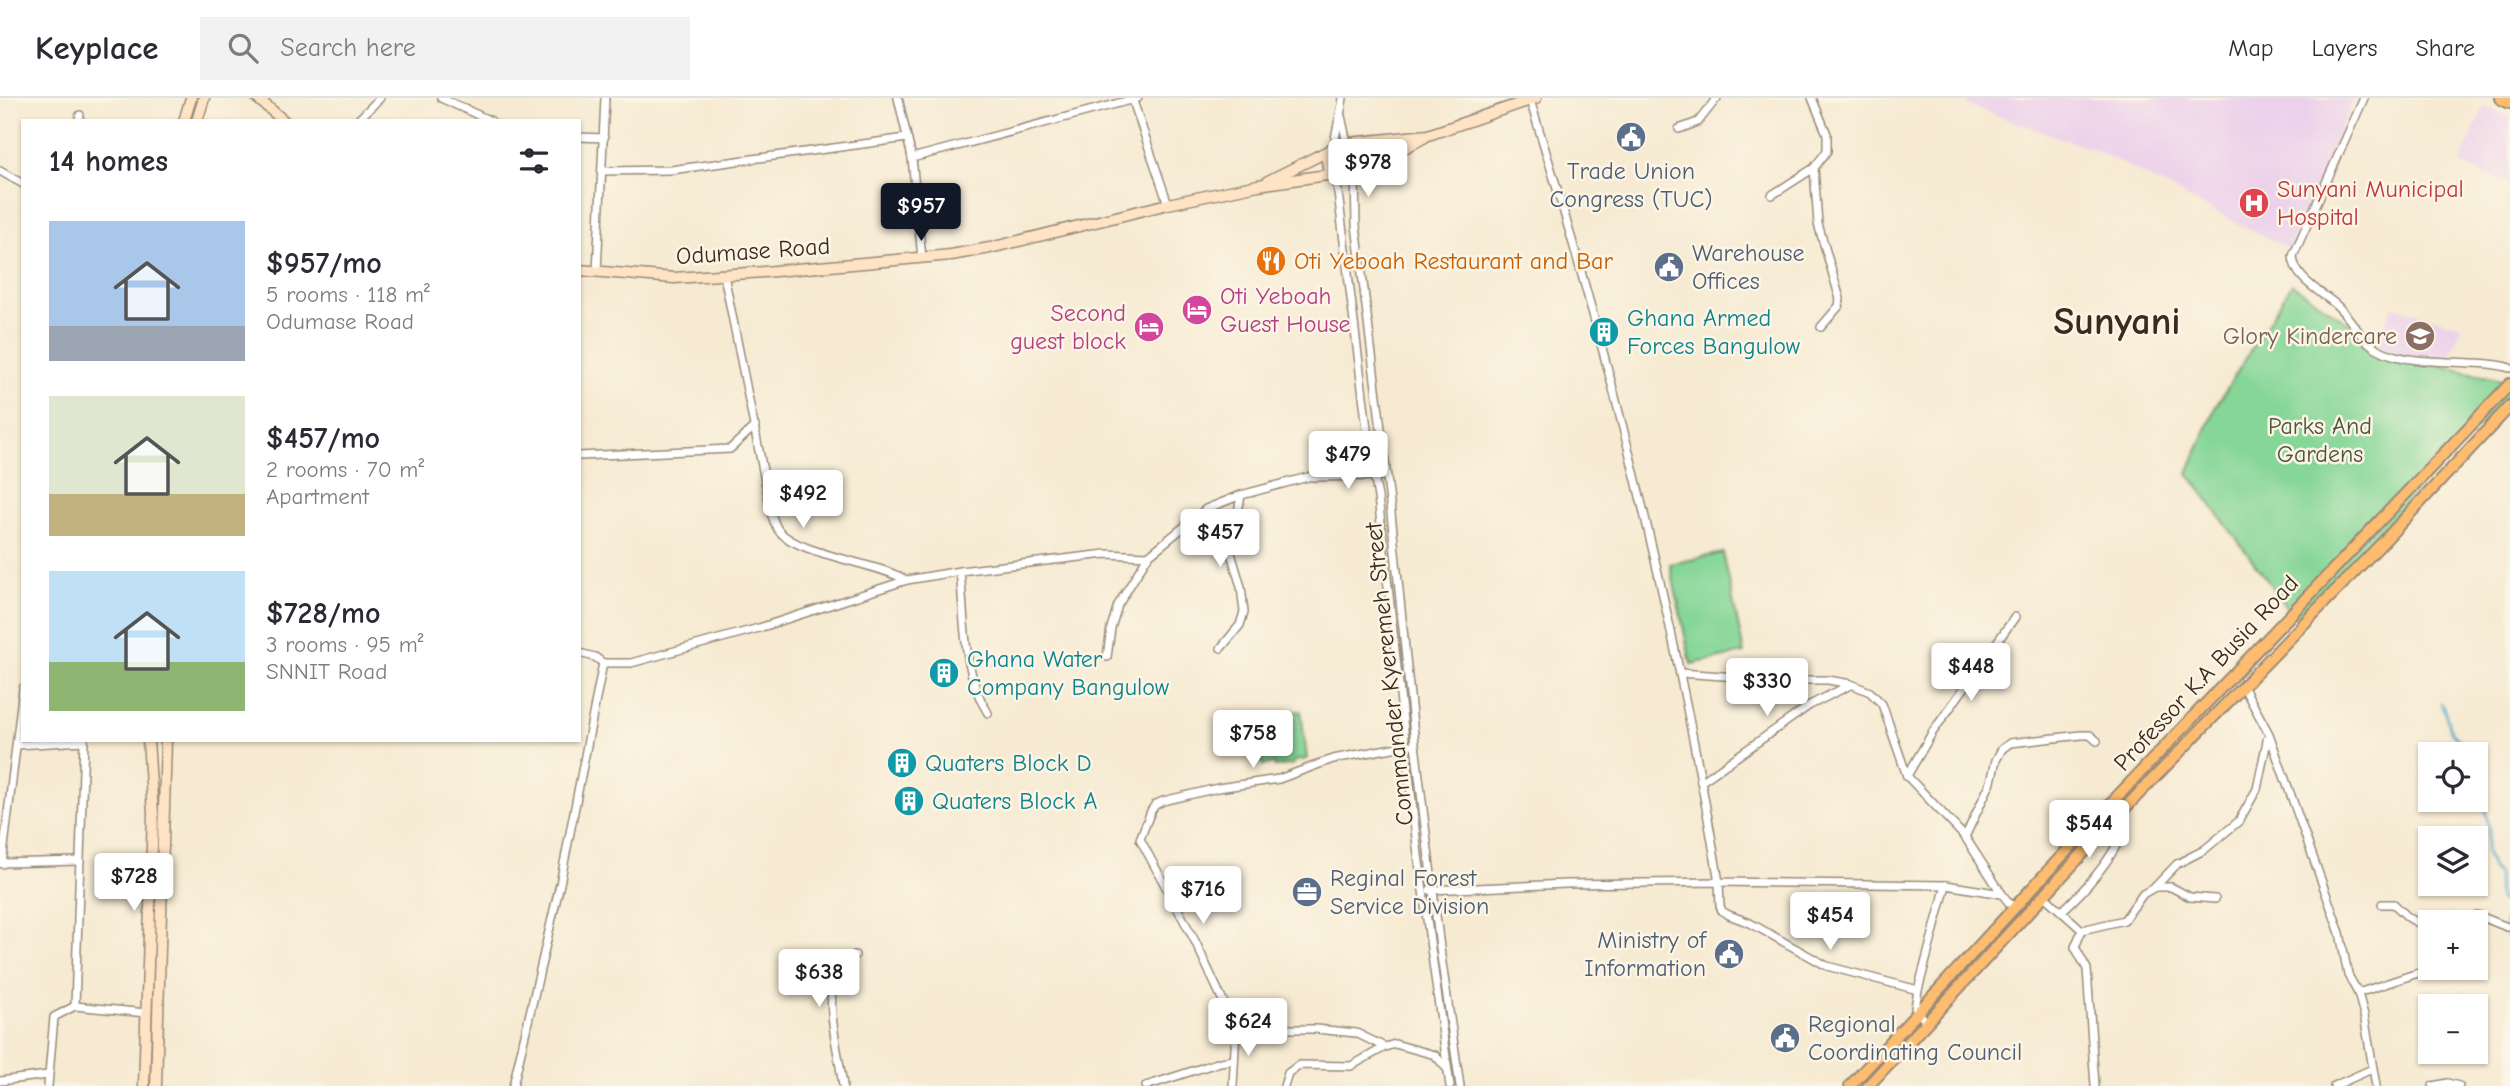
<!DOCTYPE html>
<meta charset="utf-8">
<style>
:root{--surface:#fff;--page:#f2f2f3;--text:#2b2b33;--muted:#7c7c81;--line:#e1e1e2;--accent:#111827}
body{margin:0;font-family:"Comic Neue",sans-serif;background:var(--page);color:var(--text);height:100vh;display:flex;flex-direction:column;font-size:26px;white-space:nowrap}
*{box-sizing:border-box;margin:0}
p{font-size:23px;color:var(--muted)}
.icon{flex:none;width:38px;height:38px;fill:none;stroke:currentColor;stroke-width:2;stroke-linecap:round;stroke-linejoin:round}
.map{position:relative;flex:1;overflow:hidden}
.details{position:absolute;left:21px;top:21px;width:560px;height:623px;display:flex;flex-direction:column;background:var(--surface);border-radius:0px;box-shadow:0 2px 5px #0004}
.details>*{flex:none}
.fabs{position:absolute;left:2418px;top:644px;display:grid;gap:14px}
.fabs a{display:grid;place-items:center;width:70px;height:70px;border-radius:0px;background:var(--surface);box-shadow:0 2px 5px #0004;font-size:35px}
.price{position:absolute;translate:-50% -60px;padding:0 16px;border-radius:7px;background:#fff;color:#222;font-size:23px;line-height:46px;filter:drop-shadow(0 2px 4px #0008)}
.price::after{content:'';position:absolute;left:50%;top:42px;width:21px;height:16px;margin-left:-10px;background:inherit;clip-path:polygon(0 0,100% 0,50% 100%)}
.price.on{background:var(--accent);color:#fff}
ul{padding:0;list-style:none}
li{display:flex;align-items:center;gap:21px;height:175px;padding:0 28px}
li span{display:grid;place-items:center;flex:none;width:196px;height:140px;border-radius:0px;color:#555}
li>.icon{margin-inline-start:auto}
span .icon{width:84px;height:84px;fill:#fffc;stroke-width:1}
li b{font-size:30px}
h2{display:flex;justify-content:space-between;align-items:center;height:84px;padding:0 28px;font-size:30px}
header{display:flex;align-items:center;gap:42px;box-sizing:border-box;height:98px;padding:0 35px;background:var(--surface);border-bottom:2px solid var(--line)}
header strong{font-size:33px}
nav{display:flex;gap:38px;margin-inline-start:auto;font-size:24px}
.search{width:490px;height:63px;background:var(--page);display:flex;align-items:center;gap:18px;box-sizing:border-box;padding:0 24px;border-radius:0px;color:var(--muted);font-size:26px}
.map>svg:first-child{display:block}
.built{fill:#ecd1eb}
.green{fill:#85d697;stroke:#60805a;stroke-width:2}
.lines{fill:none;stroke-linecap:round;stroke-linejoin:round}
.stream{stroke:#4eabcc;stroke-width:2.5}
.street-casing{stroke:#988a78;stroke-width:10}
.secondary-casing{stroke:#988a78;stroke-width:13}
.primary-casing{stroke:#988a78;stroke-width:14}
.highway-casing{stroke:#988a78;stroke-width:16}
.street{stroke:#fff;stroke-width:7}
.secondary{stroke:#fee4c5;stroke-width:10}
.primary{stroke:#fdbc6f;stroke-width:10}
.highway{stroke:#fdbc6f;stroke-width:12}
.labels{text-anchor:middle;dominant-baseline:central;stroke-width:5;stroke-linejoin:round;paint-order:stroke}
.service-label{font-size:24px;fill:#4e5e75;stroke:#fcf5e5;text-anchor:start}
.health-label{font-size:24px;fill:#be3a42;stroke:#fcf5e5;text-anchor:start}
.street-label{font-size:24px;fill:#3b2a1e;stroke:#fcf5e5}
.food-label{font-size:24px;fill:#c56008;stroke:#fcf5e5;text-anchor:start}
.hotel-label{font-size:24px;fill:#b23c85;stroke:#fcf5e5;text-anchor:start}
.culture-label{font-size:24px;fill:#0d838f;stroke:#fcf5e5;text-anchor:start}
.education-label{font-size:24px;fill:#785e54;stroke:#fcf5e5;text-anchor:end}
.park-label{font-size:24px;fill:#4e553c;stroke:#fcf5e5}
.town-label{font-size:38px;font-weight:bold;fill:#3b2a1e;stroke:#fcf5e5}
</style>
<header>
<strong>Keyplace</strong>
<div class="search"><svg class="icon" aria-label="search" viewBox="0 0 24 24"><circle cx="10" cy="10" r="6"/><path d="M15 15l6 6"/></svg>Search here</div>
<nav><a>Map</a><a>Layers</a><a>Share</a></nav>
</header>
<div class="map">
<svg width="2510" height="988" viewBox="0 0 2510 988">
<rect width="100%" height="100%" fill="#fcf5e5"/>
<filter id="ink" filterUnits="userSpaceOnUse"><feTurbulence type="fractalNoise" baseFrequency=".0143" numOctaves="2"/><feDisplacementMap in="SourceGraphic" scale="14" xChannelSelector="R" yChannelSelector="G"/><feConvolveMatrix kernelMatrix="1 2 1 2 8 2 1 2 1" color-interpolation-filters="sRGB"/></filter>
<filter id="wash" filterUnits="userSpaceOnUse"><feTurbulence type="fractalNoise" baseFrequency=".00686" numOctaves="4" result="noise"/><feDisplacementMap in="SourceGraphic" scale="28" xChannelSelector="R" yChannelSelector="G"/><feGaussianBlur stdDeviation="1.57" result="paint"/><feColorMatrix in="noise" values="0 0 0 0 0 0 0 0 0 0 0 0 0 0 0 0 0 1.4 0 .05"/><feComposite in="paint" operator="in"/></filter>
<g filter="url(#wash)">
<rect width="100%" height="100%" fill="#f6ead2"/>
<g class="built">
<polygon points="1968,0 2354,0 2290,152 2095,52 1967,7"/>
<polygon points="2484,8 2510,19 2510,86 2460,66"/>
<polygon points="2392,208 2462,228 2449,261 2415,262 2378,248"/>
</g>
<g class="green">
<polygon points="2292,186 2353,228 2378,253 2510,284 2510,296 2295,520 2188,375 2216,308"/>
<polygon points="1723,455 1744,555 1691,566 1670,466"/>
<polygon points="1301,613 1307,661 1294,663 1294,666 1275,669 1274,666 1262,667 1256,619"/>
</g>
<g class="lines">
<path class="stream" d="M2441 606C2449 617 2446 634 2458 641 2463 644 2469 645 2475 647L2480 668 2478 678 2489 731 2486 753 2492 771 2497 777 2498 797 2500 802 2508 807 2504 834 2510 843"/>
</g>
</g>
<g filter="url(#ink)">
<g class="lines">
<g class="street-casing">
<g id="street">
<polyline points="441,0 491,23"/>
<polyline points="898,0 912,60 922,160"/>
<polyline points="1132,0 1168,106"/>
<path d="M2364 0 2293 158C2294 180 2318 192 2334 205 2348 216 2356 233 2369 245 2403 273 2468 258 2510 270"/>
<path d="M1530 2C1610 258 1675 520 1719 784L1946 787 2002 796 2014 811"/>
<polyline points="1341,18 1347,45"/>
<polyline points="78,23 80,17"/>
<polyline points="357,23 380,0"/>
<polyline points="1679,31 1698,24 1717,0"/>
<polyline points="579,39 604,40"/>
<path d="M1334 47C1336 31 1341 16 1343 0"/>
<polyline points="912,60 1138,0"/>
<polyline points="1814,70 1818,126 1840,201 1839,208 1821,229"/>
<polyline points="0,73 23,86"/>
<polyline points="604,73 671,72 907,40"/>
<polyline points="1355,75 1356,127 1389,396 1415,646 1441,858 1460,988"/>
<polyline points="1336,78 1370,355 1378,399 1417,749 1450,988"/>
<polyline points="1772,97 1814,70 1827,53 1827,36 1812,0"/>
<polyline points="597,174 605,0"/>
<path d="M724 177 772 418C774 424 776 429 779 433 799 457 875 464 906 482"/>
<polyline points="579,358 730,351 755,328"/>
<polyline points="1312,379 1387,378"/>
<path d="M960 473C965 520 962 575 988 615"/>
<polyline points="1221,550 1240,527 1244,514 1241,489 1231,455 1241,397"/>
<polyline points="1107,559 1111,530 1118,507 1148,458 1206,411 1241,397 1308,379 1384,353"/>
<polyline points="603,565 631,565 759,530 907,482 960,473 1106,456 1148,458"/>
<polyline points="1680,575 1780,582 1828,582 1851,586 1870,594 1882,606 1907,678 1965,739 2002,796"/>
<polyline points="2243,588 2269,636 2340,835 2348,877 2358,895 2364,917 2376,988"/>
<polyline points="17,647 84,643"/>
<polyline points="1907,678 1932,635 2015,519"/>
<polyline points="1701,684 1810,607 1850,587"/>
<polyline points="1965,739 1991,684 1996,662 2002,651 2010,645 2081,637 2090,637 2097,643"/>
<polyline points="0,765 80,763"/>
<polyline points="2,766 23,590"/>
<polyline points="2155,789 2177,766 2204,752 2239,723 2257,691 2268,638"/>
<polyline points="1430,792 1566,786 1719,784 1720,808 1722,813 1729,817 1750,825 1827,868 1918,892 1915,910 1927,925"/>
<polyline points="2044,798 2082,832 2075,849 2087,871 2095,988"/>
<path d="M2382 806H2394C2407 819 2413 825 2431 828"/>
<path d="M2062 813C2082 795 2114 760 2122 734 2124 728 2123 719 2123 712"/>
<polyline points="2462,824 2477,817 2507,829"/>
<polyline points="2082,832 2124,822 2143,796 2155,789 2171,789 2190,799 2215,801"/>
<polyline points="1918,892 1946,787"/>
<polyline points="2358,895 2433,870"/>
<polyline points="75,908 84,642"/>
<polyline points="1236,931 1316,931 1356,935 1385,949"/>
<polyline points="0,983 48,977"/>
<polyline points="48,988 54,919 75,908 146,915"/>
<polyline points="513,988 560,786 603,565 595,559 579,555"/>
<path d="M843 988C839 956 826 911 834 880 837 869 845 861 855 857"/>
<polyline points="1146,988 1220,964 1234,962"/>
<polyline points="1233,988 1236,931 1195,843 1140,741 1151,713 1155,707 1163,703 1218,690 1279,681 1333,661 1409,647"/>
<polyline points="1284,988 1288,975 1299,967 1351,968 1385,949 1395,946 1435,957 1447,971"/>
<polyline points="2334,988 2372,971"/>
<polyline points="2433,988 2447,985 2459,988"/>
</g>
</g>
<g class="secondary-casing">
<g id="secondary">
<polyline points="257,0 284,23"/>
<polyline points="184,23 191,0"/>
<polyline points="197,23 204,0"/>
<circle cx="1344" cy="62" r="17"/>
<polyline points="1349,45 1428,37 1536,0"/>
<polyline points="1359,69 1389,58 1425,39"/>
<polyline points="1268,83 1330,52"/>
<polyline points="579,172 674,180 764,174 951,157 990,150 1168,106 1258,87 1334,76"/>
<polyline points="144,988 153,716 148,642"/>
<polyline points="156,988 166,642"/>
</g>
</g>
<g class="primary-casing">
<g id="primary">
<polyline points="1850,988 2096,721 2510,286"/>
<polyline points="1868,988 2123,712 2385,442 2510,308"/>
</g>
</g>
<g class="highway-casing">
<polyline id="highway" points="2501,0 2510,4"/>
</g>
<use href="#street" class="street"/>
<use href="#secondary" class="secondary"/>
<use href="#primary" class="primary"/>
<use href="#highway" class="highway"/>
</g>
</g>
<defs>
<g id="civic-disc" transform="scale(1.575)"><circle r="9.5" fill="#5c6f8a" stroke="#fcf5e5"/><path d="M-.6-6.5H3V-4.5H.6V-3L4-1V1h2V6H-6V1h2V-1L-.6-3ZM-1.2 2.5V6h2.4V2.5Z" fill="#fff"/></g>
<g id="hospital-disc" transform="scale(1.575)"><circle r="9.5" fill="#e0444e" stroke="#fcf5e5"/><path d="M-5-5h3v3.5h4V-5h3V5h-3V1.5h-4V5h-3Z" fill="#fff"/></g>
<g id="restaurant-disc" transform="scale(1.575)"><circle r="9.5" fill="#e8710a" stroke="#fcf5e5"/><path d="M-5-6h1v4h1v-4h1v4h1v-4h1v5L-1.5 .5V6h-2V.5L-5-1ZM5-6V6H3V1.5H1.5Q1.5-4 5-6Z" fill="#fff"/></g>
<g id="hotel-disc" transform="scale(1.575)"><circle r="9.5" fill="#d1479c" stroke="#fcf5e5"/><path d="M-6-4.5h1.5V1H6V5H4.5V3h-9V5H-6ZM-4 0a1.8 1.8 0 1 1 3.6 0ZM.5 0V-2.5h3Q6-2.5 6 0Z" fill="#fff"/></g>
<g id="building-disc" transform="scale(1.575)"><circle r="9.5" fill="#0f9aa8" stroke="#fcf5e5"/><path d="M-4-6H4V6H1V3H-1V6H-4ZM-2.5-4.3h1.7v1.8h-1.7ZM.8-4.3h1.7v1.8H.8ZM-2.5-1h1.7V.8h-1.7ZM.8-1h1.7V.8H.8Z" fill="#fff"/></g>
<g id="school-disc" transform="scale(1.575)"><circle r="9.5" fill="#8d6e63" stroke="#fcf5e5"/><path d="M0-5L7-2L0 1L-7-2ZM-4 1L0 2.5L4 1V4Q0 6-4 4Z" fill="#fff"/></g>
<g id="office-disc" transform="scale(1.575)"><circle r="9.5" fill="#5c6f8a" stroke="#fcf5e5"/><path d="M-6-3h4V-5.5h4V-3h4V5H-6ZM-1-4.5V-3h2v-1.5ZM-6 0V1H6V0Z" fill="#fff"/></g>
</defs>
<g fill-rule="evenodd">
<use href="#civic-disc" x="1631" y="39"/>
<use href="#hospital-disc" x="2254" y="105"/>
<use href="#restaurant-disc" x="1271" y="163"/>
<use href="#civic-disc" x="1669" y="169"/>
<use href="#hotel-disc" x="1197" y="212"/>
<use href="#hotel-disc" x="1149" y="229"/>
<use href="#building-disc" x="1604" y="234"/>
<use href="#school-disc" x="2420" y="238"/>
<use href="#building-disc" x="944" y="575"/>
<use href="#building-disc" x="902" y="665"/>
<use href="#building-disc" x="909" y="703"/>
<use href="#office-disc" x="1307" y="794"/>
<use href="#civic-disc" x="1729" y="856"/>
<use href="#civic-disc" x="1785" y="940"/>
</g>
<g class="labels">
<g class="service-label">
<text x="1631" y="73" text-anchor="middle">Trade Union<tspan x="1631" dy="28">Congress (TUC)</tspan></text>
<text x="1692" y="155">Warehouse<tspan x="1692" dy="28">Offices</tspan></text>
<text x="1330" y="780">Reginal Forest<tspan x="1330" dy="28">Service Division</tspan></text>
<text x="1706" y="842" text-anchor="end">Ministry of<tspan x="1706" dy="28">Information</tspan></text>
<text x="1808" y="926">Regional<tspan x="1808" dy="28">Coordinating Council</tspan></text>
</g>
<g class="health-label">
<text x="2277" y="91">Sunyani Municipal<tspan x="2277" dy="28">Hospital</tspan></text>
</g>
<g class="street-label">
<text transform="translate(753 153) rotate(-4)">Odumase Road</text>
<text transform="translate(2206 575) rotate(-47)">Professor K.A Busia Road</text>
<text transform="translate(1389 576) rotate(-96)">Commander Kyeremeh Street</text>
</g>
<g class="food-label">
<text x="1294" y="163">Oti Yeboah Restaurant and Bar</text>
</g>
<g class="hotel-label">
<text x="1220" y="198">Oti Yeboah<tspan x="1220" dy="28">Guest House</tspan></text>
<text x="1126" y="215" text-anchor="end">Second<tspan x="1126" dy="28">guest block</tspan></text>
</g>
<g class="culture-label">
<text x="1627" y="220">Ghana Armed<tspan x="1627" dy="28">Forces Bangulow</tspan></text>
<text x="967" y="561">Ghana Water<tspan x="967" dy="28">Company Bangulow</tspan></text>
<text x="925" y="665">Quaters Block D</text>
<text x="932" y="703">Quaters Block A</text>
</g>
<g class="education-label">
<text x="2397" y="238">Glory Kindercare</text>
</g>
<g class="park-label">
<text x="2320" y="328">Parks And<tspan x="2320" dy="28">Gardens</tspan></text>
</g>
<g class="town-label">
<text x="2117" y="224">Sunyani</text>
</g>
</g>
</svg>
<div class="fabs">
<a><svg class="icon" aria-label="locate" viewBox="0 0 24 24"><circle cx="12" cy="12" r="6"/><path d="M12 2v4M12 18v4M2 12h4M18 12h4"/></svg></a>
<a><svg class="icon" aria-label="layers" viewBox="0 0 24 24"><path d="M12 4l9 5-9 5-9-5zM3 14l9 5 9-5"/></svg></a>
<a>+</a>
<a>−</a>
</div>
<b class="price" style="left:1368px;top:101px">$978</b>
<b class="price on" style="left:921px;top:145px">$957</b>
<b class="price" style="left:1348px;top:393px">$479</b>
<b class="price" style="left:803px;top:432px">$492</b>
<b class="price" style="left:1220px;top:471px">$457</b>
<b class="price" style="left:1971px;top:605px">$448</b>
<b class="price" style="left:1767px;top:620px">$330</b>
<b class="price" style="left:1253px;top:672px">$758</b>
<b class="price" style="left:2089px;top:762px">$544</b>
<b class="price" style="left:134px;top:815px">$728</b>
<b class="price" style="left:1203px;top:828px">$716</b>
<b class="price" style="left:1830px;top:854px">$454</b>
<b class="price" style="left:819px;top:911px">$638</b>
<b class="price" style="left:1248px;top:960px">$624</b>
<section class="details">
<h2>14 homes<svg class="icon" aria-label="filters" viewBox="0 0 24 24"><path d="M4 7h16M4 17h16"/><circle cx="9" cy="7" r="2"/><circle cx="15" cy="17" r="2"/></svg></h2>
<ul>
<li><span style="background:linear-gradient(#a9c7e8 75%,#9aa5b1 0)"><svg class="icon" aria-label="home" viewBox="0 0 24 24"><path d="M3 11l9-7 9 7M6 9v11h12V9"/></svg></span><div><b>$957/mo</b><p>5 rooms · 118 m²</p><p>Odumase Road</p></div></li>
<li><span style="background:linear-gradient(#dfe7d0 70%,#c2b280 0)"><svg class="icon" aria-label="home" viewBox="0 0 24 24"><path d="M3 11l9-7 9 7M6 9v11h12V9"/></svg></span><div><b>$457/mo</b><p>2 rooms · 70 m²</p><p>Apartment</p></div></li>
<li><span style="background:linear-gradient(#bfe0f5 65%,#8fb573 0)"><svg class="icon" aria-label="home" viewBox="0 0 24 24"><path d="M3 11l9-7 9 7M6 9v11h12V9"/></svg></span><div><b>$728/mo</b><p>3 rooms · 95 m²</p><p>SNNIT Road</p></div></li>
</ul>
</section>
</div>
